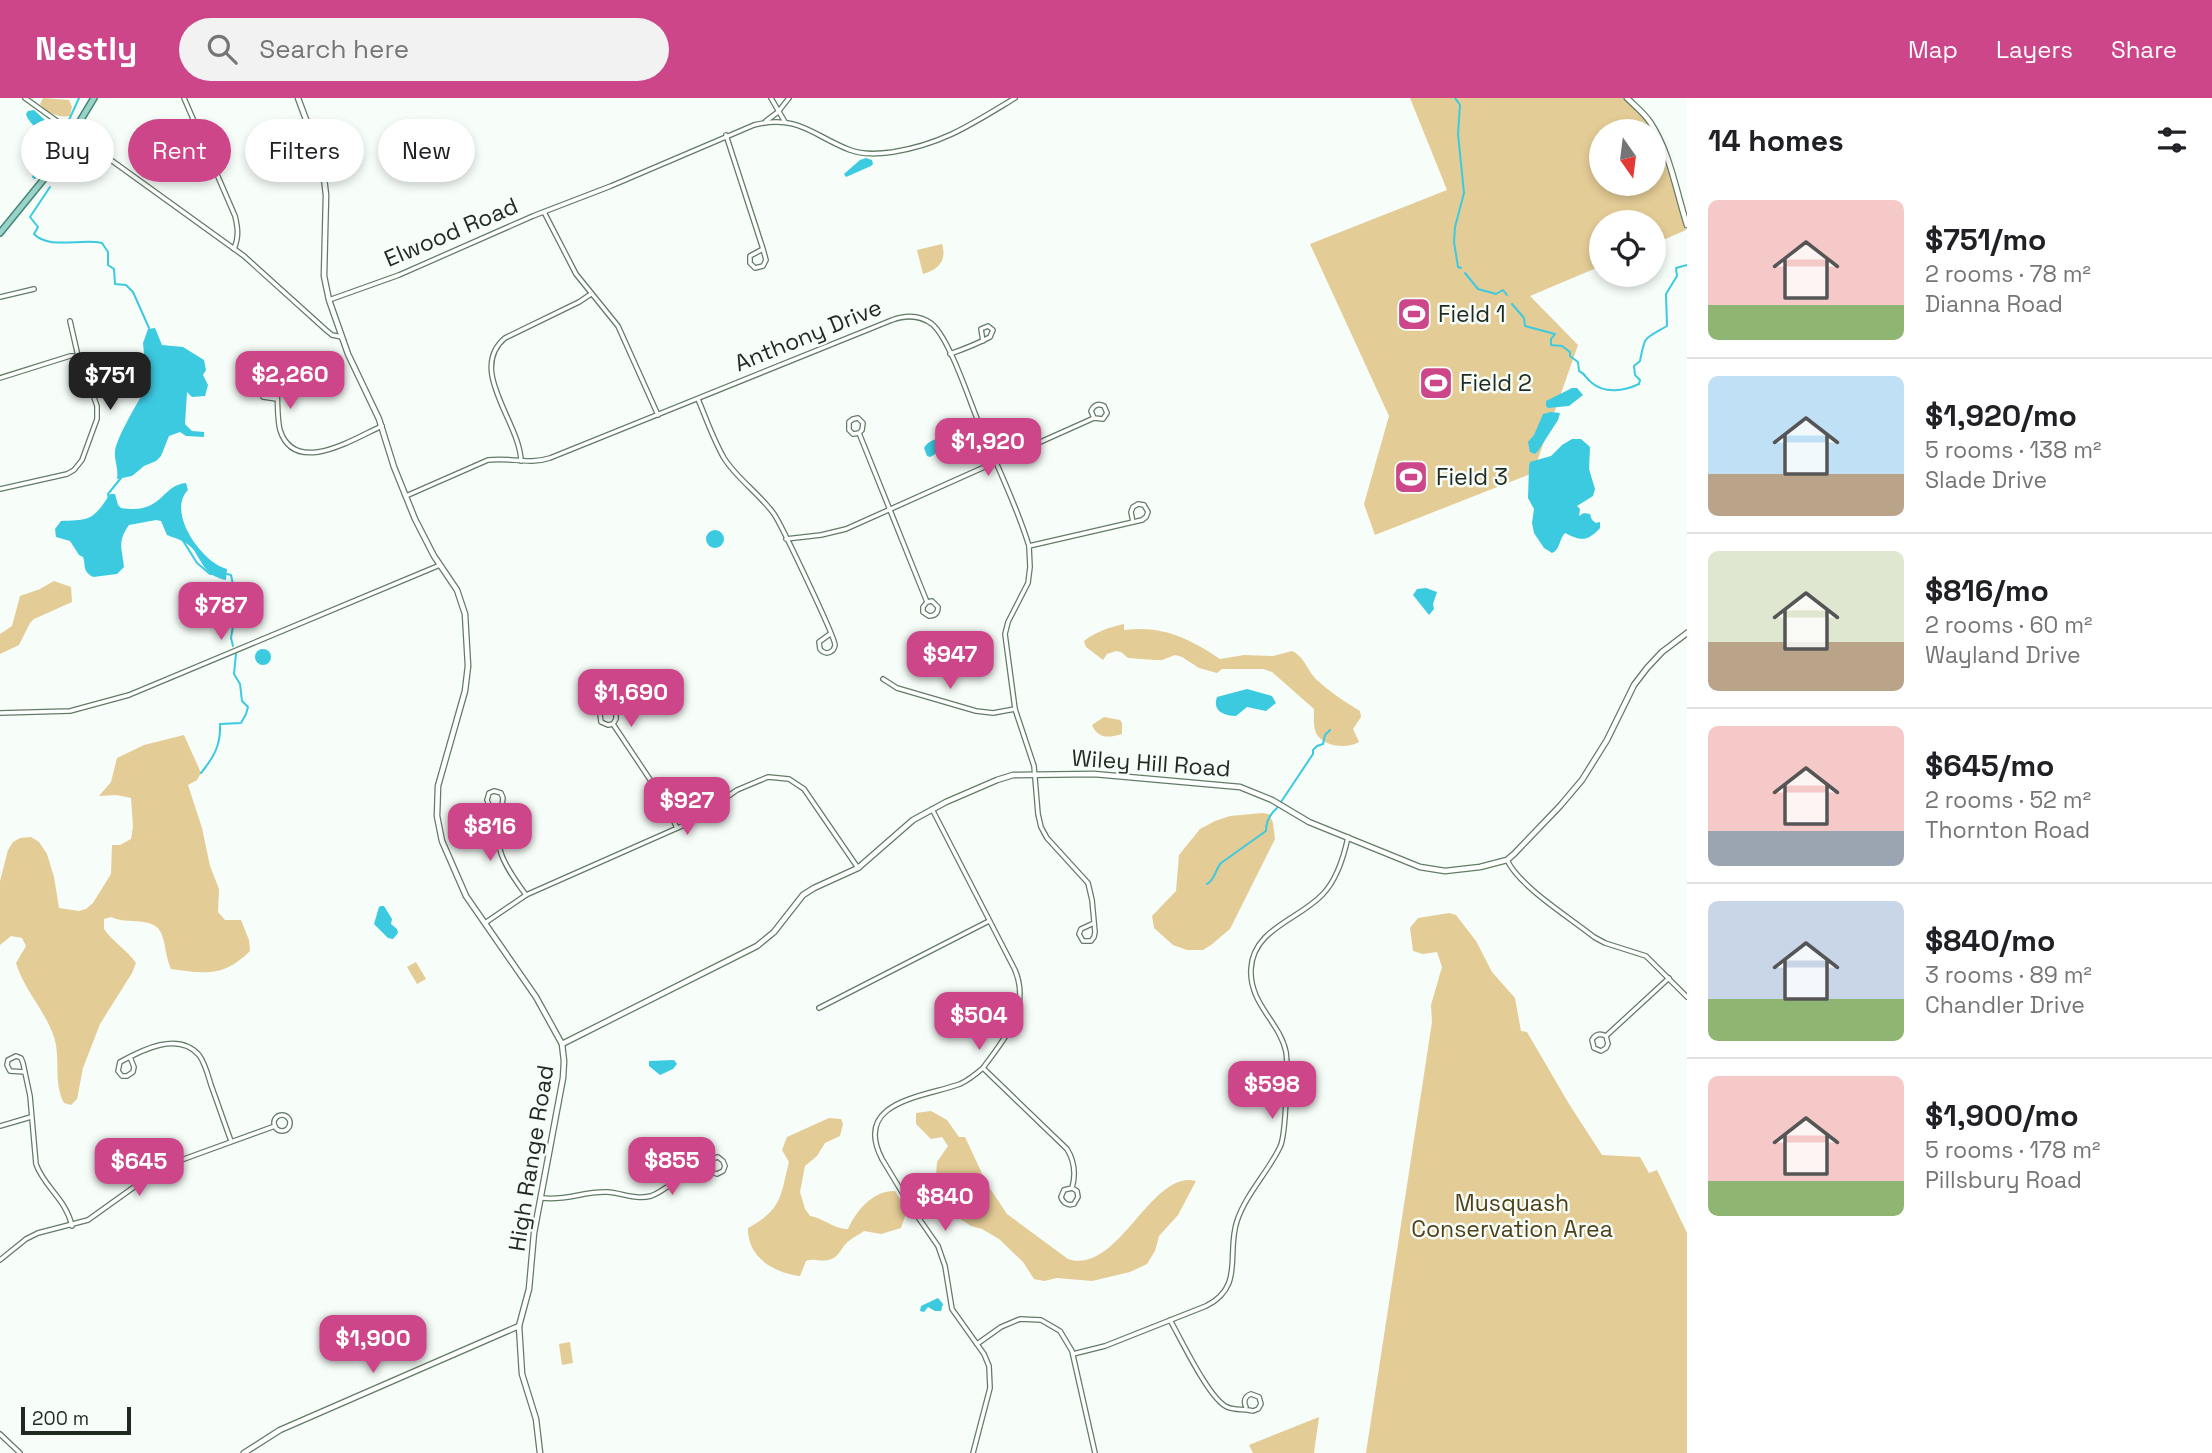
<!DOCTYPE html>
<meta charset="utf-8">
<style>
:root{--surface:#fff;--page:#f2f2f2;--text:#202124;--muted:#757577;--line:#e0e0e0;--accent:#cc4689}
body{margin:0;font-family:"Space Grotesk",sans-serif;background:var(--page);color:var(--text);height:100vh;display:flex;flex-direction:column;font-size:26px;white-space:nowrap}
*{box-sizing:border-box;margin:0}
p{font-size:23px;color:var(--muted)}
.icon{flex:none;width:38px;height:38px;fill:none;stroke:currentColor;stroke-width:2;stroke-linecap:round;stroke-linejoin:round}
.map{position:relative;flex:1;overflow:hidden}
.side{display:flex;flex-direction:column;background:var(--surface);width:525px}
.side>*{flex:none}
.guide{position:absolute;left:21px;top:21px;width:665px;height:63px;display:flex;gap:14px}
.needle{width:46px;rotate:166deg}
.buttons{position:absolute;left:1589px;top:21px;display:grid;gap:14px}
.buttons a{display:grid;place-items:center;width:77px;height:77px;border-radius:50%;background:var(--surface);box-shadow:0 4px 10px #0003;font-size:35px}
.scale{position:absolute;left:21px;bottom:18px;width:110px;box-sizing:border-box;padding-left:7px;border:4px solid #1f2a20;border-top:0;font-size:19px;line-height:24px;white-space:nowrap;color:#1f2a20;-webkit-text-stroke:5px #f7fdf8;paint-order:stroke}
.price{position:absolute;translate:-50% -60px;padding:0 16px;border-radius:14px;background:var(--accent);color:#fff;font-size:23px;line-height:46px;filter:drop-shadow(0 2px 4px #0008)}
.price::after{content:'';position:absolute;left:50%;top:42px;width:21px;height:16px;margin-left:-10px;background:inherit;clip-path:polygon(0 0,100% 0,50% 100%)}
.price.on{background:#222;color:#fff}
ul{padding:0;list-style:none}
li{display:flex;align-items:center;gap:21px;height:175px;padding:0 21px}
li+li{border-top:2px solid var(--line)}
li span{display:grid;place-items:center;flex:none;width:196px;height:140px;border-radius:10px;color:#555}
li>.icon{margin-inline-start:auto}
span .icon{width:84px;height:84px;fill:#fffc;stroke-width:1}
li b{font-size:30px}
h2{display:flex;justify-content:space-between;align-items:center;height:84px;padding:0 21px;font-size:30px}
.tag{padding:0 24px;border-radius:32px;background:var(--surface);box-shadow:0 4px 10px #0003;font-size:24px;line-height:63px}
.tag.on{background:var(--accent);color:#fff}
header{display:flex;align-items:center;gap:42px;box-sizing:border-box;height:98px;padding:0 35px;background:var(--accent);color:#fff}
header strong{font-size:33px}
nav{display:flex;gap:38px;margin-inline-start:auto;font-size:24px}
.search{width:490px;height:63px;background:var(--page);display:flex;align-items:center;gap:18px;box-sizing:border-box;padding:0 24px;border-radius:38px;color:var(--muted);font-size:26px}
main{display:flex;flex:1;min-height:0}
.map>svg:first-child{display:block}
.green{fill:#e4cc96}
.water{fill:#3ccae1}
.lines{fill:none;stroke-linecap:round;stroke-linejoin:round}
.stream{stroke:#3ccae1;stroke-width:2}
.minor-casing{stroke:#617c65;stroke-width:6}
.tertiary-casing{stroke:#617c65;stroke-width:7}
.primary-casing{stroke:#438576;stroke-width:8}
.minor{stroke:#fff;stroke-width:3.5}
.tertiary{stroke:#fff;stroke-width:4.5}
.primary{stroke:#9ad3c9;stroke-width:5}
.labels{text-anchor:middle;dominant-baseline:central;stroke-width:5;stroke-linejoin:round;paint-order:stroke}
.street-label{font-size:23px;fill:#1f2a20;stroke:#f7fdf8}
.poi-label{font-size:23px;fill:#1f2a20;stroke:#f7fdf8;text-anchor:start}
.park-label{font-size:23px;fill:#504018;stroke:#f7fdf8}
</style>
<header>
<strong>Nestly</strong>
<div class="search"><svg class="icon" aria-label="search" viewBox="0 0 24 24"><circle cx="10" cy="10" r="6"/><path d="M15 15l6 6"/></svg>Search here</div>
<nav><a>Map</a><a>Layers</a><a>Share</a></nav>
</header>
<main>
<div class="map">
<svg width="1687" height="1355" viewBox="0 0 1687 1355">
<rect width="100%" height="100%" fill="#f7fdf8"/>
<g class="green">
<path d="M43 0 69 2 72 9 70 18C59 20 47 15 40 6Z"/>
<polygon points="1410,0 1623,0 1644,21 1653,33 1601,33 1601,86 1654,86 1654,36 1669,76 1686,132 1654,146 1654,124 1601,124 1601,168 1530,198 1578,247 1533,375 1375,437 1364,406 1389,318 1310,146 1447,92"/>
<path d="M942 146C947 163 939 171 923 176L917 152Z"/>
<polygon points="54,483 71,489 72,504 34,521 30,525 19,547 0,556 0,536 12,528 20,498 40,491"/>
<path d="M1124 526V532C1162 527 1189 540 1220 561L1244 557 1273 558 1292 553C1306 560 1306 572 1318 583 1330 594 1345 604 1360 613L1361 619 1353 631 1359 644C1347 651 1323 649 1316 635 1313 628 1314 618 1314 611L1272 574 1263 571H1222L1217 575 1199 570 1182 559 1175 557 1162 562H1155L1128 560 1121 554 1116 553 1107 556 1103 562 1086 549 1084 543C1095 534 1110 529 1124 526Z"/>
<path d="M1104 619 1120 622 1122 625V636C1109 640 1098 641 1092 627Z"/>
<path d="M184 637 201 675 197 682 188 687 202 730 210 768 219 791 218 814 225 822H241L249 842 250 853C224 879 205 876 171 871 166 860 166 849 162 837 155 817 127 827 111 819L104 821V831C113 844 127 852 136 865L132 875 100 926 83 970 77 1001 71 1007 64 1005C53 984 61 961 54 939 45 912 24 892 16 865L26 848 22 840 11 838 0 847V783L8 752 13 744 20 740 31 739 39 744 47 756 54 779 59 810 79 813 86 811 93 805 111 776 112 747H120L131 741 133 729 131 700 116 697 99 698 111 684 117 660 144 647Z"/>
<polygon points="1262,715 1269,716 1273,725 1275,741 1230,831 1211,847 1203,852 1187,852 1173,847 1154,830 1152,818 1176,793 1179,757 1200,731 1215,723 1230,718"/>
<polygon points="1449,815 1456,817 1476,843 1492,874 1515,900 1521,933 1527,934 1569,1006 1602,1057 1640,1059 1649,1075 1657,1072 1687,1135 1687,1355 1366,1355 1432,924 1431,907 1442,869 1437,854 1423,856 1413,853 1410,830 1418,820"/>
<polygon points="416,864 426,881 417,886 407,869"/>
<path d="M931 1013 947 1022 959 1039H965L987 1086 1007 1116 1068 1161C1118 1178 1151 1071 1196 1083L1178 1117 1159 1138 1155 1153 1147 1166 1130 1174 1092 1183 1057 1180 1044 1183 1034 1181 1023 1164 999 1141 982 1131 971 1128 954 1117 925 1119 919 1114 913 1101 929 1100 935 1092 937 1064 948 1048 942 1039 931 1041 916 1026V1015Z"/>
<path d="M829 1020 841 1021 843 1026 840 1038 825 1045 817 1058 805 1068 800 1094 805 1111 810 1118C823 1120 836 1132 848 1131 856 1113 873 1092 895 1093L907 1113 901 1130 881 1136 864 1133C859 1137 853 1139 849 1143 841 1148 840 1160 828 1162 820 1164 814 1160 806 1163L800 1178C774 1175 747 1159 748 1130 782 1111 780 1100 789 1064L782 1052 787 1039Z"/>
<polygon points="570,1244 573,1265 562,1267 559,1246"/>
<polygon points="1319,1319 1314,1355 1253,1355 1249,1347"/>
</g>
<g class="water">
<path d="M34 12 47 24 48 34 44 35C37 31 28 24 26 16L28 13Z"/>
<polygon points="866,60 872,62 873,66 871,68 846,79 844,76 860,62"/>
<path d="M155 230 162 247 183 249 204 262 206 272 203 277 208 287 205 298 192 299 187 294 185 326 192 333 204 334V339L186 338 180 334 169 338 161 358 156 363 144 368 132 378 117 381C119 371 114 363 115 353 116 341 140 299 148 288L146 284 135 285V293L130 297C124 284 138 276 145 266L143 245 148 231Z"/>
<polygon points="1572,290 1577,290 1583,297 1569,308 1548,310 1546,308 1546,303"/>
<polygon points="1551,314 1560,315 1558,322 1538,353 1535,356 1530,354 1528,344 1534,337 1543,316"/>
<path d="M941 339 946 342C948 349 936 356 930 359L927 358 924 350C928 343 934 342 941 339Z"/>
<path d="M1572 341H1581L1590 349 1589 371 1595 391 1593 398 1577 408 1580 411 1579 418 1584 415 1590 416 1592 422 1596 425 1600 424V430C1587 444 1581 443 1565 435 1559 441 1560 452 1552 455L1544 450 1534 435 1532 425 1534 411 1528 400 1529 368 1530 364 1551 358 1562 347Z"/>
<path d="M186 385 188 392C166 414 202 465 227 471L226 482C205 478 203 465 193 451 186 443 177 441 167 437L161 423 156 422 129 427C117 444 122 450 124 469L117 476 93 479C82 473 86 467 83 459L79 457 70 443 56 439 55 431 61 423C91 422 93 422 110 396H115L118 407 121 410C163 417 161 387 186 385Z"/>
<circle cx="715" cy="441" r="9"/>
<polygon points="1426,490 1437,494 1433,506 1434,511 1429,517 1413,497 1417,491"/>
<circle cx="263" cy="559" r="8"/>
<path d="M1247 591 1272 598 1276 605 1266 613 1247 609 1236 618C1224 618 1212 613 1217 599Z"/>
<polygon points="381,808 384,808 392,821 391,826 397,831 398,835 393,841 388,840 374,826 379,809"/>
<polygon points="674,962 677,966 673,971 660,977 649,968 649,963"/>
<polygon points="938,1200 943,1206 941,1213 935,1213 928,1209 924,1214 920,1213 921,1208"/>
</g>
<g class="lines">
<g class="stream">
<polyline points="1455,0 1460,7 1458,36 1464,95 1455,129 1454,144 1458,169 1461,170"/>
<polyline points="69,22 79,0"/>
<polyline points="35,80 33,79 61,37"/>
<path d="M50 89 30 119 38 129 34 136C49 152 82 140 102 145L108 154V167L114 171 115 186 126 187 133 194 149 230"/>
<polyline points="1465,175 1478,191 1496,196 1503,192 1507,197"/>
<path d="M1512 206 1524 220 1525 228 1555 236 1551 241V247L1562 248 1570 254V258L1578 264 1579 273C1586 276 1586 281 1592 285 1605 296 1624 293 1639 286L1640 282 1635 277 1634 268 1640 263C1645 237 1644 241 1667 228L1666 196 1677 178 1676 170 1687 167"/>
<polyline points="109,401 108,396 121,380"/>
<polyline points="182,441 197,465 210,476 215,476"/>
<polyline points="227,476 231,477 241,526 233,528 231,540 233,548"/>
<path d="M201 675C214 659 221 647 220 626L241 625 246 616 248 609 242 603 240 586 234 576 236 556"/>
<path d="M1207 786C1215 782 1215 772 1221 765L1266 733C1266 724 1270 716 1277 710L1313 656V652L1317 648 1323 646 1325 637 1330 632"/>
</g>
<g class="minor-casing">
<g id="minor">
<polyline points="25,0 244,158 326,232 332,237 342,239"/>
<path d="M184 0 235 118C238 130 239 139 234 151"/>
<polyline points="771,0 785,24"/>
<polyline points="766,23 778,14 789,0"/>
<polyline points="726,37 763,151 766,162 763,168 755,170 750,165 750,158 763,151"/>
<polyline points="544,114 576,176 618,228 658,317"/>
<polyline points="0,199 34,191"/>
<path d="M329 202 399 177 533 118 611 88 754 27C799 16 813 38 850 52 864 57 878 56 893 54 943 46 972 26 1015 0"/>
<path d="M950 256C964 251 977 246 990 239L993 232 988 228 981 231 983 243"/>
<polyline points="0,280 70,258 78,258"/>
<path d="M277 301 263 299 261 292 263 287 270 285 275 288 277 293C278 306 277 320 280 332 295 379 355 340 382 328"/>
<path d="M698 301C706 320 713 341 724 360 737 381 759 395 774 416 781 426 835 539 835 547 835 549 834 550 833 552 829 556 824 556 820 551L819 544 830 536"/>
<path d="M859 335 853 336 849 332V324L853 321 858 320 863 325 862 332 859 335 927 504 923 509V514L929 518C935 518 938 515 938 509L932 503 927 504"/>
<path d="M521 363C520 324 467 272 505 240L579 204 591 196"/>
<polyline points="0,391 67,376 74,372 82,362 97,321 97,308 81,262 78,258 70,223"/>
<path d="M406 398 488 362C509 359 529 367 550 360L892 222C906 217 920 217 932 226 949 240 969 301 978 323 995 364 1016 405 1029 448L1030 469 1028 485 1008 524 1005 536 1015 611 1034 668 1038 716 1041 729 1047 740 1088 785 1092 802 1095 834 1094 839 1091 843H1083L1079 836 1081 831 1094 825"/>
<path d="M786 441 821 437 846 431 1094 320 1103 321 1107 315 1104 308C1098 305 1094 307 1091 313L1094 320"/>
<polyline points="1029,448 1142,422 1146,419 1148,414 1144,407 1138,406 1133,409 1131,414 1133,424"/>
<polyline points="883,581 897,590 976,613 993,615 1015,611"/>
<polyline points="0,615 70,613 129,597 440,467"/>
<polyline points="613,626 608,627 601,624 600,616 604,612 610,611 616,616 616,621 613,626 663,701 677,730"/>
<path d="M495 710 489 707 487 702 489 695 494 693 501 695 503 700 502 707 495 710C498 755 499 760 526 797"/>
<path d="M932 711 1015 872C1031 910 1005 940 983 970L1067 1051C1075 1064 1076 1076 1072 1090L1064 1092 1061 1099C1063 1105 1068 1108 1074 1106L1078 1099 1077 1093 1072 1090"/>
<path d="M1507 762C1520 789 1569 819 1594 839L1605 845 1646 858 1687 899"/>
<polyline points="485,825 526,797 691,724 737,692 768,679 789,681 804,691 858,770"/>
<polyline points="819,910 989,823"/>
<path d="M1606 938C1600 935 1595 936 1592 942L1594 950 1601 953 1606 950 1608 946 1606 938 1669 880"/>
<path d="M130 959 134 969 133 974 127 978H122L118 973 120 964C142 952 178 933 199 957 205 965 208 977 211 987 218 1006 224 1024 231 1043"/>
<path d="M25 974 10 973 7 967 8 962 16 958 21 960 23 965 30 998 36 1066C44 1089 66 1101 72 1128"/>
<circle cx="282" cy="1025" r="8"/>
<polyline points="0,1028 31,1019"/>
<path d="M542 1100C567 1103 584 1093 607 1094 622 1095 636 1102 651 1098 673 1090 681 1070 708 1068L711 1074 717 1076 723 1073 725 1068 723 1063 718 1059 711 1061 708 1068"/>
<polyline points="0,1162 26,1141 38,1135 88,1122 162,1069 275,1028"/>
<path d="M1170 1222C1181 1241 1209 1301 1227 1309 1236 1313 1244 1310 1253 1313L1258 1311 1261 1306 1259 1299 1251 1296C1245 1298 1243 1303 1246 1309"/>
<polyline points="977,1246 1001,1229 1020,1221 1041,1222 1060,1233 1072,1253 1095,1355"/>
<path d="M1073 1256 1105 1248 1206 1208C1245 1189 1226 1155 1237 1123 1246 1096 1268 1074 1280 1049 1286 1038 1288 967 1286 954 1280 924 1249 906 1251 871 1253 831 1298 822 1322 797 1336 783 1344 758 1348 739"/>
<polyline points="0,1336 20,1355"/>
<path d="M973 1355 990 1290 989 1268 984 1256 952 1211 945 1168 938 1148 911 1109 882 1061C852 1003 924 999 960 986 969 982 976 976 983 970"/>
</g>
</g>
<g class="tertiary-casing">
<g id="tertiary">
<polyline points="298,0 311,35 324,80 326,97 324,178 329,202 348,256 379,321 394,369 415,421 434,458 457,492 465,516 468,568 465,593 438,688 437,718 442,743 466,798 536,899 562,946 564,963 563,980 534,1135 529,1191 519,1228 522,1276 536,1321 540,1355"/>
<path d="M1627 0C1635 8 1644 15 1650 24 1670 54 1676 93 1687 127"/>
<polyline points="562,946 757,848 774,834 803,797 814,790 858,770 913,722 946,704 997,682 1013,677 1094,676 1240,689 1272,702 1309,724 1420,769 1445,773 1480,769 1507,762 1514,756 1560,708 1582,682 1607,642 1634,587 1647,570 1662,554 1687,535"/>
<polyline points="244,1355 280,1332 519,1228"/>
</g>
</g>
<g class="primary-casing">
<polyline id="primary" points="0,135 48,76 94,0"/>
</g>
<use href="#minor" class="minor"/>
<use href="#tertiary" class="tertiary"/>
<use href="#primary" class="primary"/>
</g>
<defs>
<g id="stadium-square" transform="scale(1.75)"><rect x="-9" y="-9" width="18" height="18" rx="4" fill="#cc4689" stroke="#f7fdf8"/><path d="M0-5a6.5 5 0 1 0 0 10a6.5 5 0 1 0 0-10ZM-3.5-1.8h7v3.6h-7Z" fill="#fff"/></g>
</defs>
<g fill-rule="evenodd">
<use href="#stadium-square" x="1414" y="216"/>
<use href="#stadium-square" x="1436" y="285"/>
<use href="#stadium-square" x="1411" y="379"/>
</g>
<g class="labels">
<g class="street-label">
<text transform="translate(451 134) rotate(-23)">Elwood Road</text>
<text transform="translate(808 237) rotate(-22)">Anthony Drive</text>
<text transform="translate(1151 665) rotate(4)">Wiley Hill Road</text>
<text transform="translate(531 1060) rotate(-81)">High Range Road</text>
</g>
<g class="poi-label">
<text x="1438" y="216">Field 1</text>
<text x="1460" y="285">Field 2</text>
<text x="1436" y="379">Field 3</text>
</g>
<g class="park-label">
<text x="1512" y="1105">Musquash<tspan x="1512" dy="26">Conservation Area</tspan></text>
</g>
</g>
</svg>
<div class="buttons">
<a><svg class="needle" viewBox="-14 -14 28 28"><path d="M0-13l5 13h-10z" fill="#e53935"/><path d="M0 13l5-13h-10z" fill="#757577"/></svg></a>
<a><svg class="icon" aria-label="locate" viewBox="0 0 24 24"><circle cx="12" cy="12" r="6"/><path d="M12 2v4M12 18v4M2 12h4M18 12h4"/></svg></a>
</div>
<div class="scale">200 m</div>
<b class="price" style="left:290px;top:313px">$2,260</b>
<b class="price on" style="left:110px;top:314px">$751</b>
<b class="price" style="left:988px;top:380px">$1,920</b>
<b class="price" style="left:221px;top:544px">$787</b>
<b class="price" style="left:950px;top:593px">$947</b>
<b class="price" style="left:631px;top:631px">$1,690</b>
<b class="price" style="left:687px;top:739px">$927</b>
<b class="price" style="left:490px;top:765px">$816</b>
<b class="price" style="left:979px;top:954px">$504</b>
<b class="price" style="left:1272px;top:1023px">$598</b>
<b class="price" style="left:672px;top:1099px">$855</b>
<b class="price" style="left:139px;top:1100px">$645</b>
<b class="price" style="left:945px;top:1135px">$840</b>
<b class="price" style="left:373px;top:1277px">$1,900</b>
<div class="guide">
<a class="tag">Buy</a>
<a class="tag on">Rent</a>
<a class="tag">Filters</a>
<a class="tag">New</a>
</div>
</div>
<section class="side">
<h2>14 homes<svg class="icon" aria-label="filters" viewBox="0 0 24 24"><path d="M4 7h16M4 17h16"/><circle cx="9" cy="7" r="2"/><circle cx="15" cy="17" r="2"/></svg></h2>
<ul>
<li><span style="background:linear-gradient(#f6c9c9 75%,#8fb573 0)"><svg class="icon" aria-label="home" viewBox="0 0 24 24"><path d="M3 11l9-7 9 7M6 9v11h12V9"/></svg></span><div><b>$751/mo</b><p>2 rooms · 78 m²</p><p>Dianna Road</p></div></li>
<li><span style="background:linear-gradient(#bfe0f5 70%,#b9a48a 0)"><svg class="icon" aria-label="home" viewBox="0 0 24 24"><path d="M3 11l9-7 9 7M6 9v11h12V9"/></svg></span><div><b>$1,920/mo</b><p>5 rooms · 138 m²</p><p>Slade Drive</p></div></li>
<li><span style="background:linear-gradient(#dfe7d0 65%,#b9a48a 0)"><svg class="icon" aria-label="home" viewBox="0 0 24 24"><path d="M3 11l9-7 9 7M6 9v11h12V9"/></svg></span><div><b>$816/mo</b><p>2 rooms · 60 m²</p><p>Wayland Drive</p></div></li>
<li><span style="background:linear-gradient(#f6c9c9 75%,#9aa5b1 0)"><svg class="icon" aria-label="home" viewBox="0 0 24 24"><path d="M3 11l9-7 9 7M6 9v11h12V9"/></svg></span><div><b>$645/mo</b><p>2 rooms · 52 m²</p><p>Thornton Road</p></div></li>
<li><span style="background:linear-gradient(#c9d6e8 70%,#8fb573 0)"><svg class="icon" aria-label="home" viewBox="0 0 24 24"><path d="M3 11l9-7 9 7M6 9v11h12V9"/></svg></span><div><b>$840/mo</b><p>3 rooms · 89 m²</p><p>Chandler Drive</p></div></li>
<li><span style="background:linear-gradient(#f6c9c9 75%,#8fb573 0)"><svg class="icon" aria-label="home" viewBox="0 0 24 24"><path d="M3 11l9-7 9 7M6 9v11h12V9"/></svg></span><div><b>$1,900/mo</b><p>5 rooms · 178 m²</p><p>Pillsbury Road</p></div></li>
</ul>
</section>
</main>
